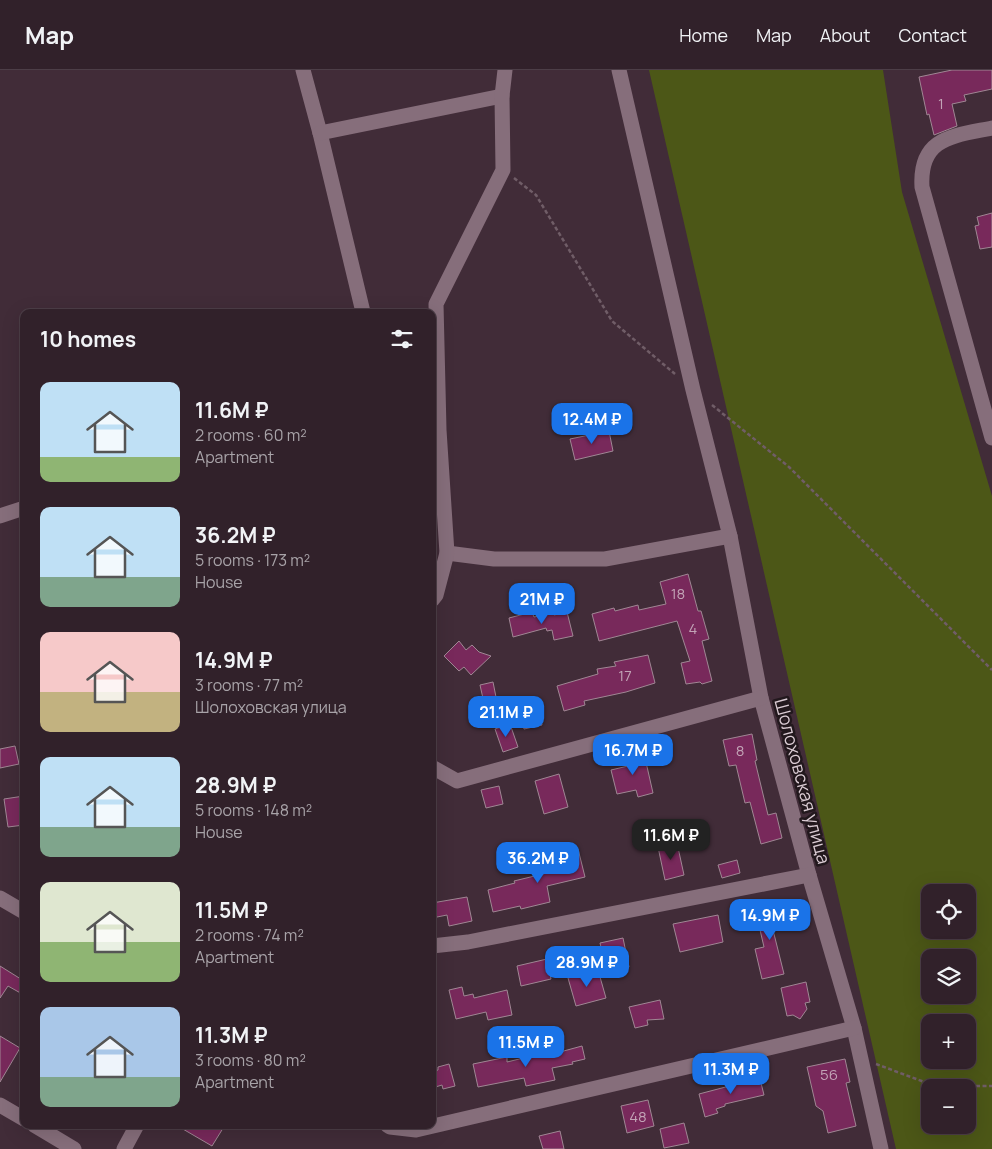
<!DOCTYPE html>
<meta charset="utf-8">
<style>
:root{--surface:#31212a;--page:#3d2e36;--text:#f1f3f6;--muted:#a8a3a8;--line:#4c3e47;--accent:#1a73e8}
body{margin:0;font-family:Manrope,sans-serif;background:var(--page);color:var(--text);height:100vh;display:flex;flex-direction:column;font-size:19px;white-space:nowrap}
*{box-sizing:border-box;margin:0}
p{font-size:16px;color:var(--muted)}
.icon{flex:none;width:28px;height:28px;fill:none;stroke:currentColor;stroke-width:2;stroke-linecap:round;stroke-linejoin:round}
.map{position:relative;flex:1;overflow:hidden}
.drawer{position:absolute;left:20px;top:239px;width:416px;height:820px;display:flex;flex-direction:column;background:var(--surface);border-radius:10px;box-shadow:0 5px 20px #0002,0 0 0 1px var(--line)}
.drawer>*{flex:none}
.controls{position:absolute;left:921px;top:814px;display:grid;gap:10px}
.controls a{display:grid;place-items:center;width:55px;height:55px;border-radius:10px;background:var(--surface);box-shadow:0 5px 20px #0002,0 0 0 1px var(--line);font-size:25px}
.price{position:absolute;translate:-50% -42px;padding:0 11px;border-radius:10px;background:var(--accent);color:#fff;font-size:16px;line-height:32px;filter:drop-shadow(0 1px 2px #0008)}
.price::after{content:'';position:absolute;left:50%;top:30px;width:15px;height:11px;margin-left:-8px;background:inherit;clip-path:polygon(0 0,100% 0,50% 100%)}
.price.active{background:#222;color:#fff}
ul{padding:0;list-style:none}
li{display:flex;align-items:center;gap:15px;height:125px;padding:0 20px}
li span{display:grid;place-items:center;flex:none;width:140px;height:100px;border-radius:10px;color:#555}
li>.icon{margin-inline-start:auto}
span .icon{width:60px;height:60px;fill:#fffc;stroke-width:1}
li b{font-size:21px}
h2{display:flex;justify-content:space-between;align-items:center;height:60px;padding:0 20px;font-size:21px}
header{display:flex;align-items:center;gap:30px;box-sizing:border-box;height:70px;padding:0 25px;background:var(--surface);border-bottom:1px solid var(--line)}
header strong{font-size:24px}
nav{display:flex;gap:28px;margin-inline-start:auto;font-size:18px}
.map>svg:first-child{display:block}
.green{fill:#4c5717;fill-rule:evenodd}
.building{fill:#78295b;stroke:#a08794}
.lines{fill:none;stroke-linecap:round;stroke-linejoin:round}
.path{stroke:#705d67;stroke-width:2.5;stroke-dasharray:4 2.5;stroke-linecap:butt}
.minor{stroke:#866e7b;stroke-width:15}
.labels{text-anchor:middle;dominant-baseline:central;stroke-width:5;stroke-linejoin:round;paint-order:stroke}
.number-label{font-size:15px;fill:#c2a3b6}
.street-label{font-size:18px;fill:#dbccd4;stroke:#22181d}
</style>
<header>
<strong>Map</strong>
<nav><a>Home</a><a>Map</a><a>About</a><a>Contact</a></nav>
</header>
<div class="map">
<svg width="992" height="1079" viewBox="0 0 992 1079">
<rect width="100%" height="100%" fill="#412c38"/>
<path class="green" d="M649 0H883L902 122 992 426V1079H896ZM930 822H968V860H930ZM930 888H968V925H930ZM930 952H968V990H930ZM930 1018H968V1055H930Z"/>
<g class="building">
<polygon points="952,0 992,0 992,19 964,25 966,31 952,34 957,56 934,65 929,44 927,45 919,7"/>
<polygon points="992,143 992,177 980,179 975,156 979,155 977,147"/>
<polygon points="609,361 613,381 575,390 570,369"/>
<polygon points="688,504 698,541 701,541 709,569 702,571 712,611 702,614 700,612 686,614 681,593 690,591 677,551 599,571 592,544 614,538 615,541 638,535 639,540 666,534 660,512"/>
<polygon points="532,542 534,547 553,543 554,545 567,542 573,566 554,570 552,560 547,561 546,558 513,567 509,548"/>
<polygon points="459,571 466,580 472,575 479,582 491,586 471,605 464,597 459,601 444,586"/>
<polygon points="648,585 655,613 626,622 584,631 585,635 564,641 557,616 598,604 597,599 616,596 614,592"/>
<polygon points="493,612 497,632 484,633 480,615"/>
<polygon points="539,641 542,655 524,659 521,645"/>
<polygon points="510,654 518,677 503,682 495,659"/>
<polygon points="752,664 757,690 755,691 768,745 776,743 782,768 761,774 750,732 745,733 736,695 729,696 723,670"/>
<polygon points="15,676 19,694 0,698 0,679"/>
<polygon points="643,679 653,723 638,727 636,720 617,724 611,700 628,696 626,688 632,686 630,681"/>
<polygon points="559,704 568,737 544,744 535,711"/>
<polygon points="499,716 503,734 486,738 481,720"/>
<polygon points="24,726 24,755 8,757 4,729"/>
<polygon points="677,773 684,805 665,810 658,777"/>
<polygon points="578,779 585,807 547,816 550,832 521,839 520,836 493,842 488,820 515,813 514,811 555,801 551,786"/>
<polygon points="737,790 740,803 722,808 718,795"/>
<polygon points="467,827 472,851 449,856 447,845 432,848 432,833"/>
<polygon points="781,834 786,846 786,857 773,860 784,904 762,909 755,879 764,877 757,847 763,846 761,839"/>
<polygon points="718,845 723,872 680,882 673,854"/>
<polygon points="623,868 629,897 607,902 600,873"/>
<polygon points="547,889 551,909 521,916 517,896"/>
<polygon points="0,896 24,911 24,925 8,916 0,928"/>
<polygon points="598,900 606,928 576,936 568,908"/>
<polygon points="806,912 810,932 805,933 807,939 800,949 793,945 787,946 781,918"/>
<polygon points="462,917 464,926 473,924 474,928 507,920 512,945 488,950 486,942 456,949 449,920"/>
<polygon points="660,930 664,949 647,950 648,955 635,958 629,937"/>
<polygon points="0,966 20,978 0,1012"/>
<polygon points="582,976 585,989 572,992 573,994 552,998 555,1010 526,1016 524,1008 478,1017 473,994 507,987 507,992 548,982 549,985"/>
<polygon points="845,989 850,1012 846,1013 856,1056 828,1063 823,1041 816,1036 807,997"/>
<polygon points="449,994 455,1016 443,1019 442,1015 432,1018 432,1002 438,1000 438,997"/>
<polygon points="759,1005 764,1025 725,1034 725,1036 716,1039 718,1043 705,1047 699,1024 737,1014 736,1011"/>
<polygon points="648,1030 654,1056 627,1063 621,1036"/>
<polygon points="684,1053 689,1073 664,1078 660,1059"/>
<polygon points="176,1055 225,1055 212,1076"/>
<polygon points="560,1061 564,1079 543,1079 539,1066"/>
</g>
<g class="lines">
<g class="path">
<polyline points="514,108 536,125 612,251 675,304"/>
<polyline points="712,335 789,397 992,600"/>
<polyline points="876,994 935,1016 992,1016"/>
</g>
<g class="minor">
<polyline points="303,0 320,63 363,242"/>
<polyline points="619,0 693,320 730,466 761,628 809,805 854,958 881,1079"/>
<path d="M992 58C953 66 919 67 922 117L992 368"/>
<polyline points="320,63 502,26"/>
<polyline points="0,446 24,438"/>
<polyline points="447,483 494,489 605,489 730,466"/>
<polyline points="432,530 436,525 447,483 439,360 436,234 503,100 502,26 505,0"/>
<polyline points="432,697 457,711 761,628"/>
<polyline points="0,828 24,842"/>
<polyline points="432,876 468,872 809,805"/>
<polyline points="0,1035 24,1049"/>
<polyline points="34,1055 74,1079"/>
<polyline points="387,1055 390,1057 416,1060 854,958"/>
<polyline points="124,1079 137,1055"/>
</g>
</g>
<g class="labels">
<g class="number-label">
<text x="941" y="33">1</text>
<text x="678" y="523">18</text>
<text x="693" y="558">4</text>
<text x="625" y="605">17</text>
<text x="740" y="680">8</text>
<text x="829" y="1004">56</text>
<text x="638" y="1046">48</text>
</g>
<g class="street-label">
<text transform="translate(803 711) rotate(75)">Шолоховская улица</text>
</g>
</g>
</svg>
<div class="controls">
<a><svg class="icon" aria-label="locate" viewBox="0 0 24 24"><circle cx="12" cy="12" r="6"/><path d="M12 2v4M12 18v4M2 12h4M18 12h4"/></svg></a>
<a><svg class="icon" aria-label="layers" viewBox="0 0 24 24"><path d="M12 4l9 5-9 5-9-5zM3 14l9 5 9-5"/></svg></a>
<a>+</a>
<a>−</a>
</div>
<b class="price" style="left:592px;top:375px">12.4M ₽</b>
<b class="price" style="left:542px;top:555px">21M ₽</b>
<b class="price" style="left:506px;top:668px">21.1M ₽</b>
<b class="price" style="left:633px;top:706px">16.7M ₽</b>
<b class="price active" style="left:671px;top:791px">11.6M ₽</b>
<b class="price" style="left:538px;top:814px">36.2M ₽</b>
<b class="price" style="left:770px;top:871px">14.9M ₽</b>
<b class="price" style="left:587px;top:918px">28.9M ₽</b>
<b class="price" style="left:526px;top:998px">11.5M ₽</b>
<b class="price" style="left:731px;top:1025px">11.3M ₽</b>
<section class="drawer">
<h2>10 homes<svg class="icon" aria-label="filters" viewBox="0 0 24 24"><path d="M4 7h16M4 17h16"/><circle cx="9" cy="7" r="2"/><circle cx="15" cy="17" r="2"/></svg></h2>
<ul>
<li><span style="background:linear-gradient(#bfe0f5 75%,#8fb573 0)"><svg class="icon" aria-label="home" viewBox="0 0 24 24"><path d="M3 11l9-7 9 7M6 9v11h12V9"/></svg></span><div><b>11.6M ₽</b><p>2 rooms · 60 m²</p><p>Apartment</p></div></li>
<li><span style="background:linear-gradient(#bfe0f5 70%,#7fa58c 0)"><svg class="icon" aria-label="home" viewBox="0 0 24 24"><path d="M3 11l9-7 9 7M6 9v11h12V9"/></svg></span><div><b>36.2M ₽</b><p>5 rooms · 173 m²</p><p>House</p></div></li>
<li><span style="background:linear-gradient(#f6c9c9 60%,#c2b280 0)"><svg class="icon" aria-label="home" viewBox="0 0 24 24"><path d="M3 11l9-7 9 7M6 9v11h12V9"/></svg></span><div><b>14.9M ₽</b><p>3 rooms · 77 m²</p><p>Шолоховская улица</p></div></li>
<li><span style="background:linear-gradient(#bfe0f5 70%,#7fa58c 0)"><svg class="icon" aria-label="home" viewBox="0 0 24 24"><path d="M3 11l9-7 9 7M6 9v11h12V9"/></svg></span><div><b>28.9M ₽</b><p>5 rooms · 148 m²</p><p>House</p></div></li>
<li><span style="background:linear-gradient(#dfe7d0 60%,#8fb573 0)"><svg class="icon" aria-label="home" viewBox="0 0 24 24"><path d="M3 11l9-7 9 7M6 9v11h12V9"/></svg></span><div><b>11.5M ₽</b><p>2 rooms · 74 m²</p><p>Apartment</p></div></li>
<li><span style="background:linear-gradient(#a9c7e8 70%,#7fa58c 0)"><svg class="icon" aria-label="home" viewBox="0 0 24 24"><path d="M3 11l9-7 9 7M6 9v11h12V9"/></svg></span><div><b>11.3M ₽</b><p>3 rooms · 80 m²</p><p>Apartment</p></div></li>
</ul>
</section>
</div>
